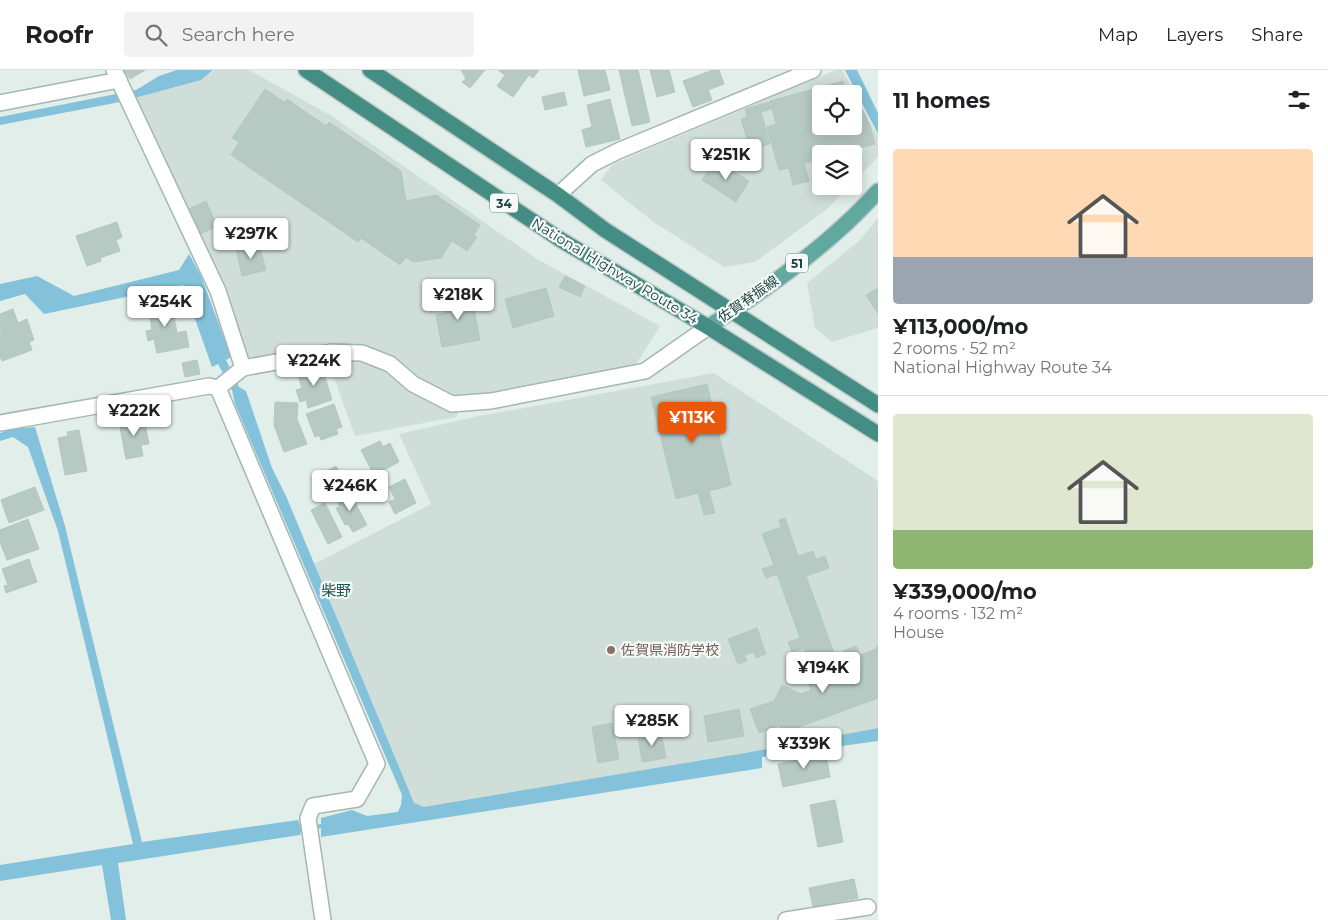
<!DOCTYPE html>
<meta charset="utf-8">
<style>
:root{--surface:#fff;--page:#f2f2f2;--text:#202124;--muted:#757577;--line:#e0e0e0;--accent:#ea580c}
body{margin:0;font-family:Montserrat,"Noto Sans JP",sans-serif;background:var(--page);color:var(--text);height:100vh;display:flex;flex-direction:column;font-size:19px;white-space:nowrap}
*{box-sizing:border-box;margin:0}
p{font-size:16px;color:var(--muted)}
.icon{flex:none;width:28px;height:28px;fill:none;stroke:currentColor;stroke-width:2;stroke-linecap:round;stroke-linejoin:round}
.map{position:relative;flex:1;overflow:hidden}
.details{display:flex;flex-direction:column;background:var(--surface);width:450px}
.details>*{flex:none}
.tools{position:absolute;left:812px;top:15px;display:grid;gap:10px}
.tools a{display:grid;place-items:center;width:50px;height:50px;border-radius:5px;background:var(--surface);box-shadow:0 2px 12px #0003;font-size:25px}
.price{position:absolute;translate:-50% -42px;padding:0 11px;border-radius:5px;background:#fff;color:#222;font-size:16px;line-height:32px;filter:drop-shadow(0 1px 2px #0008)}
.price::after{content:'';position:absolute;left:50%;top:30px;width:15px;height:11px;margin-left:-8px;background:inherit;clip-path:polygon(0 0,100% 0,50% 100%)}
.price.selected{background:var(--accent);color:#fff}
ul{padding:0;list-style:none}
li{display:grid;align-content:center;gap:10px;height:265px;padding:0 15px}
li+li{border-top:1px solid var(--line)}
li span{display:grid;place-items:center;height:155px;border-radius:5px;color:#555}
li>.icon{margin-inline-start:auto}
span .icon{width:90px;height:90px;fill:#fffc;stroke-width:1}
li b{font-size:21px}
h2{display:flex;justify-content:space-between;align-items:center;height:60px;padding:0 15px;font-size:21px}
header{display:flex;align-items:center;gap:30px;box-sizing:border-box;height:70px;padding:0 25px;background:var(--surface);border-bottom:1px solid var(--line)}
header strong{font-size:24px}
nav{display:flex;gap:28px;margin-inline-start:auto;font-size:18px}
.search{width:350px;height:45px;background:var(--page);display:flex;align-items:center;gap:12px;box-sizing:border-box;padding:0 18px;border-radius:5px;color:var(--muted);font-size:19px}
main{display:flex;flex:1;min-height:0}
.map>svg:first-child{display:block}
.built{fill:#d0ded9;fill-rule:evenodd}
.water{fill:#83c2da}
.building{fill:#b7c9c3;stroke:#b3c8c2}
.lines{fill:none;stroke-linecap:round;stroke-linejoin:round}
.minor-casing{stroke:#a4b7b2;stroke-width:18}
.tertiary-casing{stroke:#a4b7b2;stroke-width:18}
.primary-casing{stroke:#c0cac8;stroke-width:18}
.trunk-casing{stroke:#c0cac8;stroke-width:18}
.minor{stroke:#fff;stroke-width:15}
.tertiary{stroke:#fff;stroke-width:15}
.primary{stroke:#61a99f;stroke-width:15}
.trunk{stroke:#448d85;stroke-width:15}
.education-dot{fill:#8d6e63;stroke:#f3faf7;stroke-width:2}
.labels{text-anchor:middle;dominant-baseline:central;stroke-width:4.5;stroke-linejoin:round;paint-order:stroke}
.shield{fill:#f3faf7;stroke:#5f7874;stroke-width:1}
.shield-label{font-size:12px;font-weight:bold;fill:#1f413c}
.street-label{font-size:14px;fill:#1f413c;stroke:#f3faf7}
.education-label{font-size:14px;fill:#785e54;stroke:#f3faf7;text-anchor:start}
.neighbourhood-label{font-size:15px;fill:#19564f;stroke:#f3faf7}
</style>
<header>
<strong>Roofr</strong>
<div class="search"><svg class="icon" aria-label="search" viewBox="0 0 24 24"><circle cx="10" cy="10" r="6"/><path d="M15 15l6 6"/></svg>Search here</div>
<nav><a>Map</a><a>Layers</a><a>Share</a></nav>
</header>
<main>
<div class="map">
<svg width="878" height="850" viewBox="0 0 878 850">
<rect width="100%" height="100%" fill="#e2eeea"/>
<g class="built">
<polygon points="215,0 249,0 330,45 537,189 660,256 635,296 469,326 456,347 355,366 328,291 244,287 133,29 206,6"/>
<path d="M836 0H842L878 67V87L854 112V84H821V116H849L826 140 755 192 724 197 652 151 601 110 613 94ZM821 24H854V56H821Z"/>
<polygon points="878,148 878,258 832,272 815,258 807,213 859,171"/>
<polygon points="714,303 878,411 878,663 413,745 310,496 431,434 399,364 479,346"/>
</g>
<g class="water">
<polygon points="177,0 213,0 201,10 120,32 0,55 0,47 136,20 159,6"/>
<polygon points="845,0 857,0 878,43 878,64"/>
<polygon points="189,184 201,206 231,287 226,290 239,317 246,321 272,398 286,426 414,733 424,737 751,682 878,658 878,671 762,687 762,698 321,767 321,758 301,761 300,765 118,793 126,850 111,850 102,795 0,811 0,795 133,774 58,461 28,377 13,367 0,371 0,363 11,359 35,357 65,456 142,772 298,750 301,757 321,754 321,748 352,740 367,746 398,742 401,735 402,725 235,334 232,320 218,294 212,297 183,215 44,244 25,224 0,231 0,214 37,206 74,226 179,200"/>
</g>
<g class="building">
<polygon points="124,0 145,0 130,9"/>
<polygon points="461,0 485,0 470,18 462,12 466,9"/>
<polygon points="498,0 539,0 533,8 529,5 513,27 497,16 505,5"/>
<polygon points="578,0 605,0 610,20 584,26"/>
<polygon points="619,0 638,0 650,52 632,56"/>
<polygon points="650,0 669,0 675,22 657,27"/>
<polygon points="713,0 719,0 724,14 708,20 712,30 693,37 683,11"/>
<polygon points="843,11 846,23 852,22 853,24 821,24 821,56 854,56 854,24 869,53 875,74 859,78 862,90 855,92 857,99 854,100 854,84 821,84 821,89 804,93 809,111 793,115 789,98 779,100 767,57 776,54 770,31"/>
<polygon points="265,19 284,32 287,29 326,56 329,52 401,101 406,131 436,125 480,155 474,165 477,167 467,181 452,171 441,188 413,192 406,187 400,195 361,168 358,172 231,85 239,72 232,68"/>
<polygon points="564,22 567,35 545,40 542,27"/>
<polygon points="610,29 620,69 586,77 582,60 592,57 587,35"/>
<polygon points="769,32 771,39 761,42 770,74 750,79 741,49 747,47 745,39"/>
<polygon points="715,90 749,111 736,132 702,110"/>
<polygon points="206,131 217,156 196,166 184,141"/>
<polygon points="117,152 122,167 116,170 120,181 100,188 101,191 87,196 76,166"/>
<polygon points="259,174 266,200 242,206 236,179"/>
<polygon points="565,206 585,216 580,227 559,217"/>
<polygon points="546,218 554,246 513,258 505,229"/>
<polygon points="878,218 878,244 866,225"/>
<polygon points="471,223 480,270 442,277 436,245 445,243 442,228"/>
<polygon points="171,230 177,263 186,261 189,277 157,283 154,269 148,271 146,261 152,260 148,235"/>
<polygon points="13,239 18,253 27,249 34,270 29,272 32,280 2,291 0,286 0,269 1,269 0,244"/>
<polygon points="197,290 200,304 185,307 182,293"/>
<polygon points="321,294 332,330 308,338 306,330 300,332 296,320 302,318 297,302"/>
<polygon points="707,314 731,415 709,421 715,443 704,445 698,423 676,429 651,327"/>
<polygon points="275,332 298,333 297,349 307,374 284,382 274,355"/>
<polygon points="334,334 342,357 336,359 338,364 321,370 319,365 315,367 306,344"/>
<polygon points="144,348 149,374 141,375 143,386 126,389 119,352"/>
<polygon points="79,360 87,401 65,405 58,368 68,366 67,362"/>
<polygon points="380,371 383,377 390,373 399,392 374,405 361,380"/>
<polygon points="336,396 345,413 329,421 321,404"/>
<polygon points="405,409 416,433 395,444 389,432 395,429 389,417"/>
<polygon points="35,417 44,440 9,453 1,430"/>
<polygon points="349,421 367,455 353,462 348,454 345,455 336,438 340,437 335,428"/>
<polygon points="325,433 342,467 328,474 311,440"/>
<polygon points="785,448 798,486 813,481 816,489 825,486 829,498 806,506 837,591 812,600 804,578 792,582 788,572 800,568 777,504 766,508 762,499 774,495 762,464 781,457 779,450"/>
<polygon points="28,449 39,479 7,490 0,472 0,460"/>
<polygon points="29,489 37,512 6,523 4,516 8,515 2,499"/>
<polygon points="757,558 766,584 756,588 754,582 744,585 747,591 738,594 728,569"/>
<polygon points="878,575 878,628 783,663 780,655 759,663 750,639 774,631 782,615 801,624 811,620 808,611 836,601 834,595 846,591 843,581 856,576 860,585 876,579"/>
<polygon points="739,639 744,666 708,672 704,646"/>
<polygon points="612,653 619,689 598,693 592,657"/>
<polygon points="661,661 666,688 642,692 638,665"/>
<polygon points="826,684 830,707 783,717 778,694"/>
<polygon points="835,730 843,772 818,777 810,735"/>
<polygon points="854,809 858,828 813,837 809,818"/>
</g>
<g class="lines">
<g class="minor-casing">
<g id="minor">
<polyline points="0,33 119,10"/>
<polyline points="558,125 592,94 618,81 813,0"/>
<polyline points="218,318 377,694 357,729 313,736 308,748 323,850"/>
<polyline points="0,353 209,316 218,318 243,298 218,221 114,0"/>
<polyline points="786,850 868,837"/>
</g>
</g>
<g class="tertiary-casing">
<polyline id="tertiary" points="243,298 331,282 362,283 390,294 413,314 452,334 491,331 645,301 708,257"/>
</g>
<g class="primary-casing">
<path id="primary" d="M708 257C767 219 832 173 878 121"/>
</g>
<g class="trunk-casing">
<g id="trunk">
<polyline points="306,0 561,170 708,257 878,364"/>
<polyline points="370,0 558,125 605,160 878,335"/>
</g>
</g>
<use href="#minor" class="minor"/>
<use href="#tertiary" class="tertiary"/>
<use href="#primary" class="primary"/>
<use href="#trunk" class="trunk"/>
</g>
<circle class="education-dot" cx="611" cy="580" r="5"/>
<g class="labels">
<g class="shield">
<rect x="490" y="123.5" width="28" height="19" rx="4"/>
<rect x="786" y="183.5" width="22" height="19" rx="4"/>
</g>
<g class="shield-label">
<text x="504" y="133">34</text>
<text x="797" y="193">51</text>
</g>
<g class="street-label">
<text transform="translate(615 201) rotate(31)">National Highway Route 34</text>
<text transform="translate(748 229) rotate(-35)">佐賀脊振線</text>
</g>
<g class="education-label">
<text x="621" y="580">佐賀県消防学校</text>
</g>
<g class="neighbourhood-label">
<text x="336" y="520">柴野</text>
</g>
</g>
</svg>
<div class="tools">
<a><svg class="icon" aria-label="locate" viewBox="0 0 24 24"><circle cx="12" cy="12" r="6"/><path d="M12 2v4M12 18v4M2 12h4M18 12h4"/></svg></a>
<a><svg class="icon" aria-label="layers" viewBox="0 0 24 24"><path d="M12 4l9 5-9 5-9-5zM3 14l9 5 9-5"/></svg></a>
</div>
<b class="price" style="left:726px;top:111px">¥251K</b>
<b class="price" style="left:251px;top:190px">¥297K</b>
<b class="price" style="left:458px;top:251px">¥218K</b>
<b class="price" style="left:165px;top:258px">¥254K</b>
<b class="price" style="left:314px;top:317px">¥224K</b>
<b class="price" style="left:134px;top:367px">¥222K</b>
<b class="price selected" style="left:692px;top:374px">¥113K</b>
<b class="price" style="left:350px;top:442px">¥246K</b>
<b class="price" style="left:823px;top:624px">¥194K</b>
<b class="price" style="left:652px;top:677px">¥285K</b>
<b class="price" style="left:804px;top:700px">¥339K</b>
</div>
<section class="details">
<h2>11 homes<svg class="icon" aria-label="filters" viewBox="0 0 24 24"><path d="M4 7h16M4 17h16"/><circle cx="9" cy="7" r="2"/><circle cx="15" cy="17" r="2"/></svg></h2>
<ul>
<li><span style="background:linear-gradient(#ffd9b3 70%,#9aa5b1 0)"><svg class="icon" aria-label="home" viewBox="0 0 24 24"><path d="M3 11l9-7 9 7M6 9v11h12V9"/></svg></span><div><b>¥113,000/mo</b><p>2 rooms · 52 m²</p><p>National Highway Route 34</p></div></li>
<li><span style="background:linear-gradient(#dfe7d0 75%,#8fb573 0)"><svg class="icon" aria-label="home" viewBox="0 0 24 24"><path d="M3 11l9-7 9 7M6 9v11h12V9"/></svg></span><div><b>¥339,000/mo</b><p>4 rooms · 132 m²</p><p>House</p></div></li>
</ul>
</section>
</main>
